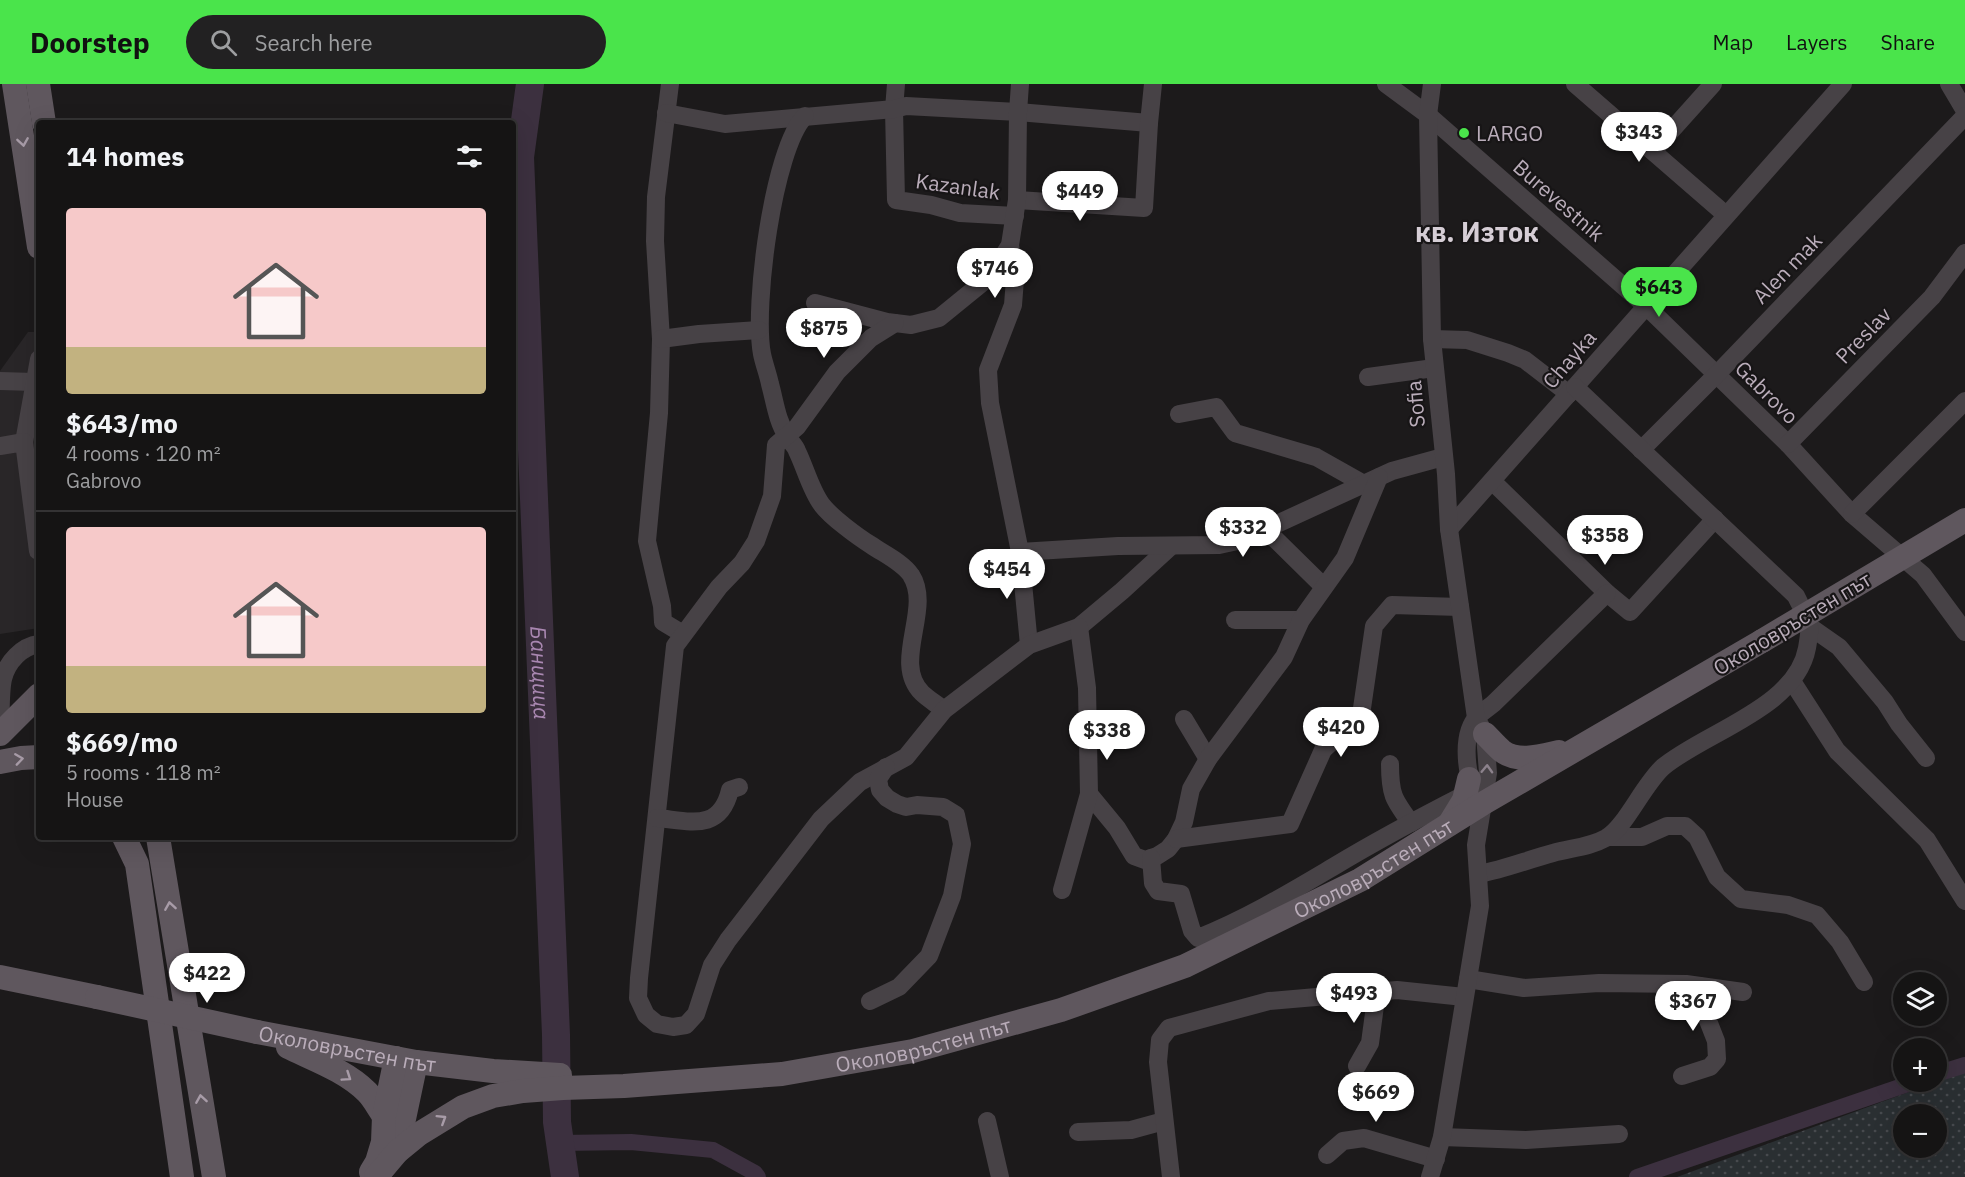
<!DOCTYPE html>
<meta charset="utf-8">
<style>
:root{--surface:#151414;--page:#222122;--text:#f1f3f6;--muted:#9d9ea0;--line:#343334;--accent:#4ae44b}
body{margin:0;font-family:"IBM Plex Sans",sans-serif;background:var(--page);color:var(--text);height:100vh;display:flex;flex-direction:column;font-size:22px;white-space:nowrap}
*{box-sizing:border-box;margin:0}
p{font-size:20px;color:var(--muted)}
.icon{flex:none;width:33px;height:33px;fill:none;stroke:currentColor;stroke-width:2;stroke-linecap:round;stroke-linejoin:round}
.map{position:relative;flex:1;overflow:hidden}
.sheet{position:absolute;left:36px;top:36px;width:480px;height:720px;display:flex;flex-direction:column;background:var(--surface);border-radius:6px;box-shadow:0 6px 24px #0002,0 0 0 2px var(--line)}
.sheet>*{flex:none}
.fabs{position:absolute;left:1893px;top:888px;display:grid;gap:12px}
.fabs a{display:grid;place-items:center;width:54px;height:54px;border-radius:50%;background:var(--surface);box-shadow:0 6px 24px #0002,0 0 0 2px var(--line);font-size:30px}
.price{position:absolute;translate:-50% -51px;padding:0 14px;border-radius:21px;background:#fff;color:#222;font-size:20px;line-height:39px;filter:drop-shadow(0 2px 3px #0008)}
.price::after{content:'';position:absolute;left:50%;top:36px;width:18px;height:14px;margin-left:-9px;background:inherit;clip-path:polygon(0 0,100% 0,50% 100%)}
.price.selected{background:var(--accent);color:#111}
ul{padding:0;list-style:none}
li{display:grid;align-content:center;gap:12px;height:318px;padding:0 30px}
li+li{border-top:2px solid var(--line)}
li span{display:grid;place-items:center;height:186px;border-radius:6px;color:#555}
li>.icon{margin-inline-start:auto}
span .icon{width:108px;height:108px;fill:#fffc;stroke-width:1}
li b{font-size:26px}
h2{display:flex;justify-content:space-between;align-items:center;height:72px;padding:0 30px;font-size:26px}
header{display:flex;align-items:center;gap:36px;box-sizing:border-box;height:84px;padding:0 30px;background:var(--accent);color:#111}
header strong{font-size:28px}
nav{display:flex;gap:33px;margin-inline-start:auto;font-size:21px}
.search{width:420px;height:54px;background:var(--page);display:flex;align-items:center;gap:15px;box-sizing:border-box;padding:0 21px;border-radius:33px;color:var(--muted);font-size:22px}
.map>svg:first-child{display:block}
.built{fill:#292628}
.grass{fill:url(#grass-dots);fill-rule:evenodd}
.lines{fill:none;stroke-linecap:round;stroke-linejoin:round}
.canal{stroke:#3c303f;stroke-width:16}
.river{stroke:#3c303f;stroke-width:28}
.minor{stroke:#474246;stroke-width:18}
.major{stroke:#5f575e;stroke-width:24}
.major-bridge{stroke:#5f575e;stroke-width:24}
.oneway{stroke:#a89ca8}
.oneway2{stroke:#8c828c}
.poi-dot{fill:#4ae44b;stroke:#171516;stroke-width:2}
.labels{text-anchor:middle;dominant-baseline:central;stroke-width:4.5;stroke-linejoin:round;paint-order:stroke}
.poi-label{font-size:21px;fill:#baadba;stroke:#171516;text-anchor:start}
.street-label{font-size:21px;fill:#baadba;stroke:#171516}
.water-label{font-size:22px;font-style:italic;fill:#aa88b2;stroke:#171516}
.district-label{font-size:27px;font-weight:bold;fill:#d6ced6;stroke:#171516}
</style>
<header>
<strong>Doorstep</strong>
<div class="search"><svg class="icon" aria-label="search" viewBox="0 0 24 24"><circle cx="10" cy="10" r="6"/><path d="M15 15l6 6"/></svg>Search here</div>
<nav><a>Map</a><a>Layers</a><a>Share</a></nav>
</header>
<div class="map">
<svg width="1965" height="1093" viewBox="0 0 1965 1093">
<defs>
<pattern id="grass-dots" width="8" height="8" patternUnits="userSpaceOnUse" patternTransform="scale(1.5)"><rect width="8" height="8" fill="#2a2f32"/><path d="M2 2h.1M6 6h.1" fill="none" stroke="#474a4e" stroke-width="1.8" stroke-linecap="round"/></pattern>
</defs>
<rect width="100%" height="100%" fill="#1c1a1b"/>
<polygon class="built" points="28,248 39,248 39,544 0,550 0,287"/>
<path class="grass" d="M1965 987V1093H1677L1936 998ZM1904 1030H1936V1064H1904Z"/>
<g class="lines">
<g class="canal">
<polyline points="1936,990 1965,981"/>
<polyline points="560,1059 631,1058 713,1066 755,1089 758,1093"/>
<polyline points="1637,1093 1914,998"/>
</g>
<path class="river" id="s1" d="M530 0 520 73 556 951 557 1038 565 1093"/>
<g class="minor">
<polyline points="670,0 656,113 655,157 661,255 659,329 647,457 662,522 663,538 683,550"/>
<polyline points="896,0 894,25 896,116 931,121 960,129 1015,132"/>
<polyline points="1386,0 1428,31 1646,222 1788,360 1852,430 1923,491 1965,548"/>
<polyline points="1575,0 1726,131"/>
<polyline points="1949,0 1965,27"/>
<polyline points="666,29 725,40 894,25 906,22 1018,28 1149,39"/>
<path d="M805 32C773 65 753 223 762 270 764 280 768 290 770 300 775 318 777 337 787 352 790 358 795 361 797 367 805 383 811 407 822 421 831 433 858 453 871 461 884 470 902 478 911 491 933 525 891 578 922 609 928 615 937 620 944 626"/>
<polyline points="1653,67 1713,0"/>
<polyline points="1017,116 1144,124 1149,39 1153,0"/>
<polyline points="1010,161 1015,195 1013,221 988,286 990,319 1020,468 1029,561"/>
<polyline points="815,219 887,238 911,241 939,234 982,199 998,180 1010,161 1017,116 1018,28 1020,0"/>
<polyline points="895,239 871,254 837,288 797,343 776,361 772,412 756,457 742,479 719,503 675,562 639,894 638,914 646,931 657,940 673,943 686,941 696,930 712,881 728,856 821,735 860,698 906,673 944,626 1029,561 1079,543 1122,507 1170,463"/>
<polyline points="661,255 699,250 759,246"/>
<polyline points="1432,255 1467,256 1508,269 1525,276 1569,310"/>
<polyline points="1368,293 1434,284"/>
<polyline points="0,297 34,298"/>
<polyline points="1179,330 1216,323 1235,349 1316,373 1364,400"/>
<polyline points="24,358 39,275"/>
<polyline points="1788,360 1932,213 1965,169"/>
<polyline points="0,362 24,358 38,467"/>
<polyline points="1641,366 1717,290 1965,32"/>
<polyline points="1492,397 1607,509 1630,528 1715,435"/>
<polyline points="1852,430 1965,317"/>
<polyline points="1265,445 1323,502"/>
<polyline points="1449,445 1843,0"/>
<polyline points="1020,468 1118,462 1219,461 1242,456 1392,387 1443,373"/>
<polyline points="1235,536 1301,536"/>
<polyline points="1809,542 1839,563 1885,618 1899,640 1926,674"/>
<polyline points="1792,597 1837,667 1927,756 1965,817"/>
<polyline points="1184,635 1208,675"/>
<path d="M0 648C1 633 0 608 3 595 7 578 22 562 39 560"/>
<path d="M1390 680C1390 710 1393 715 1411 739"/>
<path d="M1474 706C1466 687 1461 649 1478 632 1482 628 1488 624 1493 620L1607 509"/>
<polyline points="1089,710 1117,744 1134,772 1145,776 1157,772 1168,765 1176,755 1184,738 1191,705 1208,675 1284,573 1301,536 1345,474 1379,393"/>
<path d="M657 734C690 737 720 748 730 706L739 703"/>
<polyline points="1609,753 1642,753 1667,742 1685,742 1697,753 1717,793 1741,815 1788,821 1817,831 1840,858 1864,898"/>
<polyline points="1176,755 1290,740 1323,666 1361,631 1374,542 1392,521 1460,523"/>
<path d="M1151 774 1153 799 1158 807 1181 810 1192 847 1198 854C1246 835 1289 809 1333 783 1376 757 1421 733 1466 710"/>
<path d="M1479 790C1505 785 1527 776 1553 769 1571 764 1590 763 1606 754 1625 744 1643 701 1663 683 1705 648 1796 624 1807 564 1808 558 1810 548 1809 542 1807 532 1800 521 1796 512L1575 303"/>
<polyline points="1062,806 1089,710 1087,604 1079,543"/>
<polyline points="1468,895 1524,904 1599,899 1686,900 1743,908"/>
<polyline points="870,917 899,903 929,872 952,812 962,760 956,731 943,723 917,721 906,723 897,720 887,714 880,706 878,695 886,683"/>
<polyline points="1357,982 1370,959 1377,907"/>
<polyline points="1682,992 1710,983 1717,975 1716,957 1705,929 1700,902"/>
<polyline points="987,1037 1000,1093"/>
<polyline points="1078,1048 1131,1046 1164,1037"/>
<polyline points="1442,1053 1526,1056 1619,1050"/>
<polyline points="1327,1071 1343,1057 1364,1054 1436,1075"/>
<polyline points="1171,1093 1158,978 1160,956 1169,944 1269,917 1397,906 1464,913"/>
<polyline points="1430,1093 1442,1053 1480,822 1476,761 1488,689 1485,650 1476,634 1449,445 1446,390 1432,255 1428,31 1432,0"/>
</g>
<g class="major">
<polyline points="14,0 39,163"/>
<polyline points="38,0 44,39"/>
<polyline points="0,650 39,611"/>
<path d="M1485 650C1491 656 1496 662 1502 667 1518 679 1541 672 1559 668"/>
<polyline points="0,678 21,674 39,673"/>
<polyline points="1450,739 1464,716 1469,695"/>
<polyline points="124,753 137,780 182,1093"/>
<polyline points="158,753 214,1093"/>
<polyline points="0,893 97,913"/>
<path id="s2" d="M257 948 416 978 493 987 560 991"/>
<path d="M288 963C315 976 346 987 367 1008 374 1015 378 1024 384 1032"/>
<polyline points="397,1068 416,978"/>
<polyline points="371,1088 377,1078 383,1058 384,1032 396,974"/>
<path id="s3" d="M376 1093 397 1068 419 1050 463 1023 493 1012 523 1007 563 1004 624 1002 782 990 913 967 1061 926 1185 882 1360 796 1482 720 1762 557"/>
</g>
<g class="major-bridge">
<polyline points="1762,557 1965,436"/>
<polyline points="97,913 257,948"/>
</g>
</g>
<defs><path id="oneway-chevron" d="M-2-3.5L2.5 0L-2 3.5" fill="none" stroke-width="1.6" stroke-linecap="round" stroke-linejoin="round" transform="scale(1.5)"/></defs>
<g class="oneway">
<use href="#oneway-chevron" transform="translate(23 58) rotate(81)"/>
<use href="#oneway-chevron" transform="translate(19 675) rotate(-8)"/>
<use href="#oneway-chevron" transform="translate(170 822) rotate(-99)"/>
<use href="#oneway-chevron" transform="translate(347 993) rotate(34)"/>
<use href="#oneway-chevron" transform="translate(201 1015) rotate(-99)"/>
<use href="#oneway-chevron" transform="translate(442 1035) rotate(-32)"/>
</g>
<use class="oneway2" href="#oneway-chevron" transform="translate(1487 685) rotate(-88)"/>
<circle class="poi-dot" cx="1464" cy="49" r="6"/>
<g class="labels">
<g class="poi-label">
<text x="1476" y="49">LARGO</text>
</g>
<g class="street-label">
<text transform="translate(958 102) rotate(8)">Kazanlak</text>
<text transform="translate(1559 116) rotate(41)">Burevestnik</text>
<text transform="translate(1787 184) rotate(-46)">Alen mak</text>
<text transform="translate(1863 251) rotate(-46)">Preslav</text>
<text transform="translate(1569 275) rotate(-49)">Chayka</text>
<text transform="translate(1767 308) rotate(45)">Gabrovo</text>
<text transform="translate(1415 320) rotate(-95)">Sofia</text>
<text transform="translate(1792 539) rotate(-31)">Околовръстен път</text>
<text stroke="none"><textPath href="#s3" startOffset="1065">Околовръстен път</textPath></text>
<text stroke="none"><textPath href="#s3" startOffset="579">Околовръстен път</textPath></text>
<text stroke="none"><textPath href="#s2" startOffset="92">Околовръстен път</textPath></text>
</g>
<g class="water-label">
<text stroke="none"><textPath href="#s1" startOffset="590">Банщица</textPath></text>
</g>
<g class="district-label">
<text x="1477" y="147">кв. Изток</text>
</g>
</g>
</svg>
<div class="fabs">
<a><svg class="icon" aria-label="layers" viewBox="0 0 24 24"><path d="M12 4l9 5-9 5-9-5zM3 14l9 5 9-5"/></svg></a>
<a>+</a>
<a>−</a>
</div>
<b class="price" style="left:1639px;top:79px">$343</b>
<b class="price" style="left:1080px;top:138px">$449</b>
<b class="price" style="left:995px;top:215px">$746</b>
<b class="price selected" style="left:1659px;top:234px">$643</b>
<b class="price" style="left:824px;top:275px">$875</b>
<b class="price" style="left:1243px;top:474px">$332</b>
<b class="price" style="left:1605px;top:482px">$358</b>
<b class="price" style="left:1007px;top:516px">$454</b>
<b class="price" style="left:1341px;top:674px">$420</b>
<b class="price" style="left:1107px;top:677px">$338</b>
<b class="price" style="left:207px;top:920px">$422</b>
<b class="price" style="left:1354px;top:940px">$493</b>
<b class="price" style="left:1693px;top:948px">$367</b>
<b class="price" style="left:1376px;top:1039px">$669</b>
<section class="sheet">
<h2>14 homes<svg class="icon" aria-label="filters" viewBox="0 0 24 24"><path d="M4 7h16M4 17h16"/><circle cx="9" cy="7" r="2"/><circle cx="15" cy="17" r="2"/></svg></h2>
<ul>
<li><span style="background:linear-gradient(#f6c9c9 75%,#c2b280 0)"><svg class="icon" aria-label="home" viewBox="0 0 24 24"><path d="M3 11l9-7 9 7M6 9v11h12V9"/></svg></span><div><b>$643/mo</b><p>4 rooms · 120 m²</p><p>Gabrovo</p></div></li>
<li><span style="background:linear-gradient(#f6c9c9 75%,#c2b280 0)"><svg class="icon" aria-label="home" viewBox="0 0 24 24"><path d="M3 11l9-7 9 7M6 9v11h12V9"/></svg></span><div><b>$669/mo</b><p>5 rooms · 118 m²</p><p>House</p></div></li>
</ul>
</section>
</div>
